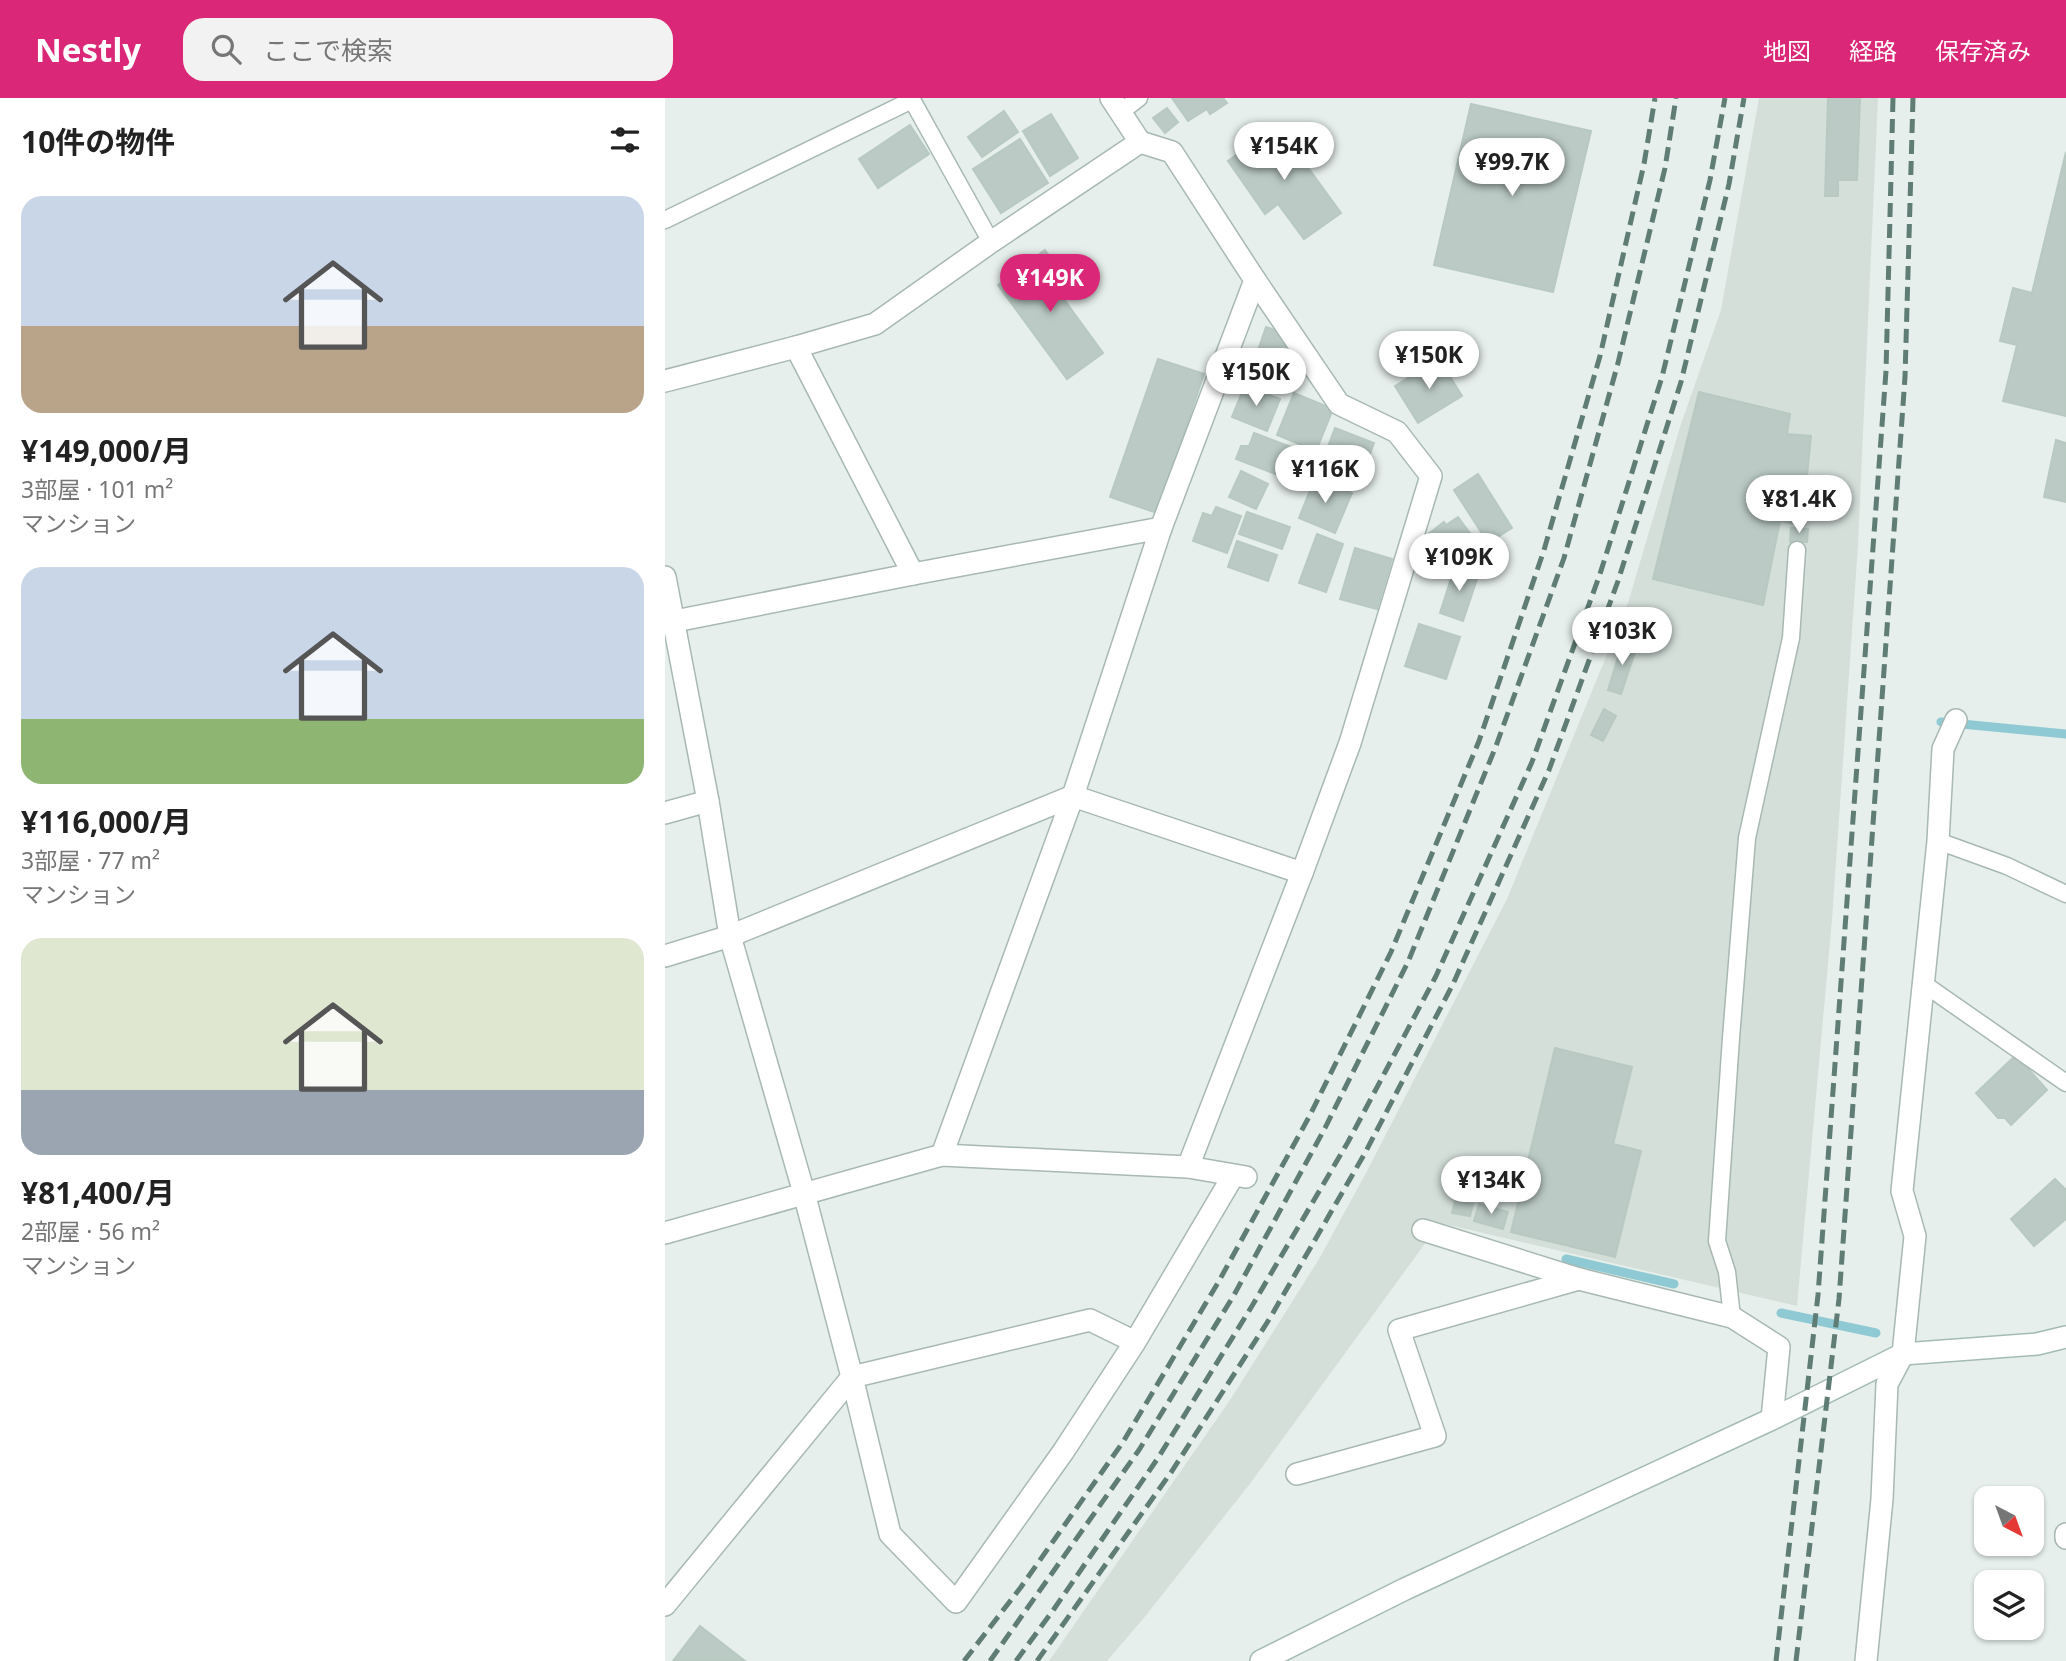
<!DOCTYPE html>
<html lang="ja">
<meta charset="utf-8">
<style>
:root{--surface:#fff;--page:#f2f2f2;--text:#222;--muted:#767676;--accent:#db2777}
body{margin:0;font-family:"Noto Sans","Noto Sans JP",sans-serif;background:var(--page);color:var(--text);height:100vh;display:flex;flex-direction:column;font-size:26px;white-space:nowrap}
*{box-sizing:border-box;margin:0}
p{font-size:23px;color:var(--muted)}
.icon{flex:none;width:38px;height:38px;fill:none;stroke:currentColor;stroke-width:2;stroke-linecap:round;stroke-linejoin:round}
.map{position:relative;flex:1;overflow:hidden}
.details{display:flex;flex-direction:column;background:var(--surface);width:665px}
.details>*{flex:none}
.needle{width:46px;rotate:139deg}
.controls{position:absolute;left:1309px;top:1388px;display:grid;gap:14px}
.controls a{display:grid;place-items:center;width:70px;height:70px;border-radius:14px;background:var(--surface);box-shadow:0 2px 5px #0004;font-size:35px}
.price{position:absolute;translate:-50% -60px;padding:0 16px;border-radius:24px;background:#fff;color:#222;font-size:23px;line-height:46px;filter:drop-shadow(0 2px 4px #0008)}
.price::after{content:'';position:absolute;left:50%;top:42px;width:21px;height:16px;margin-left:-10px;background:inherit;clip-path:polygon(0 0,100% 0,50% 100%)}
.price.selected{background:var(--accent);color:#fff}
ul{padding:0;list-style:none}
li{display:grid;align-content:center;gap:14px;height:371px;padding:0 21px}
li span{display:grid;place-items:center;height:217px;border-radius:21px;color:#555}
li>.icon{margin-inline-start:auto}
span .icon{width:126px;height:126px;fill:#fffc;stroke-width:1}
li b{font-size:30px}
h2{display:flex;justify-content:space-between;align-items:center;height:84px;padding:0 21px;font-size:30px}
header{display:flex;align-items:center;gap:42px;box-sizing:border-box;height:98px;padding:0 35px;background:var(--accent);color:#fff}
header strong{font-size:33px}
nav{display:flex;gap:38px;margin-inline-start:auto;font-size:24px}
.search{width:490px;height:63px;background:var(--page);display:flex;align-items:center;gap:18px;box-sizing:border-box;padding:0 24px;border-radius:21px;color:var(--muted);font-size:26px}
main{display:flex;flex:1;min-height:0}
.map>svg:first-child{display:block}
.built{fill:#d4dfda}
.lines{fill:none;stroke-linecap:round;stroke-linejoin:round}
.stream{stroke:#8ec9d4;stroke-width:9}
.building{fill:#bbcac4;stroke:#b8c9c2;stroke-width:2}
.lane-casing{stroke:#a8b8b2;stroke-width:19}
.street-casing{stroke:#a8b8b2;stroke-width:24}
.secondary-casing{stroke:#a4bbb3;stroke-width:24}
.lane{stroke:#fff;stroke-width:16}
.street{stroke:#fff;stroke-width:21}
.secondary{stroke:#fff;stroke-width:21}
.rail{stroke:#5f7d75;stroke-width:5;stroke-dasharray:14 7;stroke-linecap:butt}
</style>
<header>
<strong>Nestly</strong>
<div class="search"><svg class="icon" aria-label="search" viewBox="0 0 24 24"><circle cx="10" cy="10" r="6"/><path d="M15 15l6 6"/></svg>ここで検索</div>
<nav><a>地図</a><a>経路</a><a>保存済み</a></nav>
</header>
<main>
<section class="details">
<h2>10件の物件<svg class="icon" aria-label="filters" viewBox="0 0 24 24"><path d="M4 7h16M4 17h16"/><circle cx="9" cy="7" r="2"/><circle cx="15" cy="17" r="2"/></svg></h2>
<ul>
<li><span style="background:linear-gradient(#c9d6e8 60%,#b9a48a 0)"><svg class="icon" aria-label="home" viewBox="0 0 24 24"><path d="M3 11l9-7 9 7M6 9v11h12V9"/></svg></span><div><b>¥149,000/月</b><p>3部屋 · 101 m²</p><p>マンション</p></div></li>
<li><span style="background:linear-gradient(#c9d6e8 70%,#8fb573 0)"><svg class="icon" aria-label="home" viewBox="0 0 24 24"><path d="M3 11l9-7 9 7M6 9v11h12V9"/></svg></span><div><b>¥116,000/月</b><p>3部屋 · 77 m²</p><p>マンション</p></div></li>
<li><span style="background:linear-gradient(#dfe7d0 70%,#9aa5b1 0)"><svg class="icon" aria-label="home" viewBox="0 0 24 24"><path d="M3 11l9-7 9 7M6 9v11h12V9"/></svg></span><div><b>¥81,400/月</b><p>2部屋 · 56 m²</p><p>マンション</p></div></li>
</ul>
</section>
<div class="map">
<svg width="1401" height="1563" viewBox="0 0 1401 1563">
<rect width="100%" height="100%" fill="#e6efeb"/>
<polygon class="built" points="1094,0 1213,0 1193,447 1167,822 1132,1208 775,1125 584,1387 478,1521 442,1563 384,1563 565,1302 654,1161 701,1075 842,801 963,505 1015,329 1056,212"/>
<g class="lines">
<g class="stream">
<polyline points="1276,624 1401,636"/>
<polyline points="901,1161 1009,1186"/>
<polyline points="1116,1215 1211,1235"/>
</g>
</g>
<g class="building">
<polygon points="507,0 558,0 562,5 545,16 542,11 523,23"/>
<polygon points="1163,0 1195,0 1192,82 1173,82 1173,98 1160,98"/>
<polygon points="806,6 926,33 888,194 769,167"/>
<polygon points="502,10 513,24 500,35 488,20"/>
<polygon points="339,13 353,34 317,59 303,39"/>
<polygon points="386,16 413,60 385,78 358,33"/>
<polygon points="245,27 264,56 213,90 194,61"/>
<polygon points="612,27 676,115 639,141 613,106 600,116 563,63"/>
<polygon points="355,41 383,85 336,115 308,71"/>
<polygon points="1401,54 1401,318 1338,303 1352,247 1335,243 1348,190 1367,195"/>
<polygon points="380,152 401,182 390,189 438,255 402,281 333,187"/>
<polygon points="601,229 613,233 627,261 618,288 585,276"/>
<polygon points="493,261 539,276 492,415 445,399"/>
<polygon points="774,261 797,298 753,325 730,288"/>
<polygon points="580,287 615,301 602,333 567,319"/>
<polygon points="1034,294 1125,316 1122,336 1146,338 1137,427 1115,423 1098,507 988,481"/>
<polygon points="629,295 668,311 651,353 612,337"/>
<polygon points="670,330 709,345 694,384 655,370"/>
<polygon points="589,335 642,355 631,384 571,361 576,348 584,348"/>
<polygon points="1391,342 1401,345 1401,404 1379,399"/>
<polygon points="576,373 603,386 591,411 564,399"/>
<polygon points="813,376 847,430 823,445 789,392"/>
<polygon points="650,380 687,395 670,435 634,420"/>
<polygon points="551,409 576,418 562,455 528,443 538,415 547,418"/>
<polygon points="582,414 625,429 617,451 574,436"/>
<polygon points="793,419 819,454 801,468 794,459 784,467 762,437 779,424 781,427"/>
<polygon points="1126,430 1143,431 1142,444 1125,444"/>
<polygon points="652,436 678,446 661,494 634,485"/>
<polygon points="572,443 612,457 603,483 563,469"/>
<polygon points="690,450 727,461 712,511 675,501"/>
<polygon points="790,468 814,475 798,523 775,515"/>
<polygon points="975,511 986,514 979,536 975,535 974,540 968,537"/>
<polygon points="754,526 795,539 781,581 740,568"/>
<polygon points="958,543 972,548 956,596 943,592"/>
<polygon points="939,611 951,618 938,643 926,637"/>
<polygon points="890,950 967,969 948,1046 976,1053 950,1159 846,1134"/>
<polygon points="1351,957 1382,992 1346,1027 1340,1020 1333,1020 1311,995"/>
<polygon points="1390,1081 1401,1092 1401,1121 1369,1148 1346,1121"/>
<polygon points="790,1103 808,1106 805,1118 787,1115"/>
<polygon points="814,1106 843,1114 838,1131 809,1123"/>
<polygon points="35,1528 80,1563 8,1563"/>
</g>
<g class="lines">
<g class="lane-casing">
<g id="lane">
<polyline points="246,0 326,144"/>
<polyline points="456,14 474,0"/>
<polyline points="0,122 247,2"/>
<polyline points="1273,743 1342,768 1401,796"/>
<polyline points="1259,886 1401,985"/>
<polyline points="1067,1219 1062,1174 1052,1143 1066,940 1082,740 1126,540 1132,452"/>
</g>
</g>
<g class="street-casing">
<g id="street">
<polyline points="475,44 507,54 590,182 496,430"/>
<polyline points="131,249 248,476"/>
<polyline points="0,283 131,249 210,226 326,144 475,44 446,0"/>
<polyline points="0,479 43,703 65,838 408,698 637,775"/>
<polyline points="0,525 248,476 496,430 408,698 277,1057"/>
<polyline points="0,715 43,703"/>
<polyline points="0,858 65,838 139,1095 187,1279 0,1507"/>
<polyline points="523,1069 637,775 685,645 766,378 732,334 674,306 590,182"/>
<polyline points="758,1132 914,1181 1067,1219 1114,1249 1107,1321"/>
<polyline points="0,1135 277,1057 523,1069 581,1079"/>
<polyline points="470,1244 425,1222 187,1279 225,1436 291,1504 398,1354 470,1244 568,1078"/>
<polyline points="632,1376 770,1338 734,1232 914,1181"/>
<polyline points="1401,1436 1401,1440"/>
<polyline points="1201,1563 1217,1401 1222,1286 1238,1256 1250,1138 1237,1093 1273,743 1278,651 1291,622"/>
</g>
</g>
<g class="secondary-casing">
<polyline id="secondary" points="596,1563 740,1491 1107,1321 1238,1256 1372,1246 1401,1239"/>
</g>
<use href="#lane" class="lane"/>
<use href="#street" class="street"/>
<use href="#secondary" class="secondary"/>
<g class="rail">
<polyline points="299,1563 356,1489 458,1344 554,1183 644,1019 726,854 814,643 879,452 935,258 979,66 990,0"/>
<polyline points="325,1563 474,1352 569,1197 660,1030 743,864 831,648 899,460 953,265 1000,70 1011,0"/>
<polyline points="351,1563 389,1511 493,1360 587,1208 683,1044 771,878 867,664 935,476 997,279 1045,82 1060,0"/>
<polyline points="372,1563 507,1373 605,1220 700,1055 788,886 884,672 953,483 1016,284 1064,86 1079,0"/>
<polyline points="1111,1563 1153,1197 1221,273 1228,0"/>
<polyline points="1131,1563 1174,1201 1240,279 1248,0"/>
</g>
</g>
</svg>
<div class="controls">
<a><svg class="needle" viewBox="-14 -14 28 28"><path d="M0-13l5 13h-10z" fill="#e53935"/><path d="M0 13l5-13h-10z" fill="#767676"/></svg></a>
<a><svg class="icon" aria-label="layers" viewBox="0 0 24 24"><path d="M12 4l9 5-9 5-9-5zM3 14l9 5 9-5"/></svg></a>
</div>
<b class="price" style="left:619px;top:84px">¥154K</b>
<b class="price" style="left:847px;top:100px">¥99.7K</b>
<b class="price selected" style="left:385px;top:216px">¥149K</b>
<b class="price" style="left:764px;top:293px">¥150K</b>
<b class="price" style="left:591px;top:310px">¥150K</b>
<b class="price" style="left:660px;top:407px">¥116K</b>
<b class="price" style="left:1134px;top:437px">¥81.4K</b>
<b class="price" style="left:794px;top:495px">¥109K</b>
<b class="price" style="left:957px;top:569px">¥103K</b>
<b class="price" style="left:826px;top:1118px">¥134K</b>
</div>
</main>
